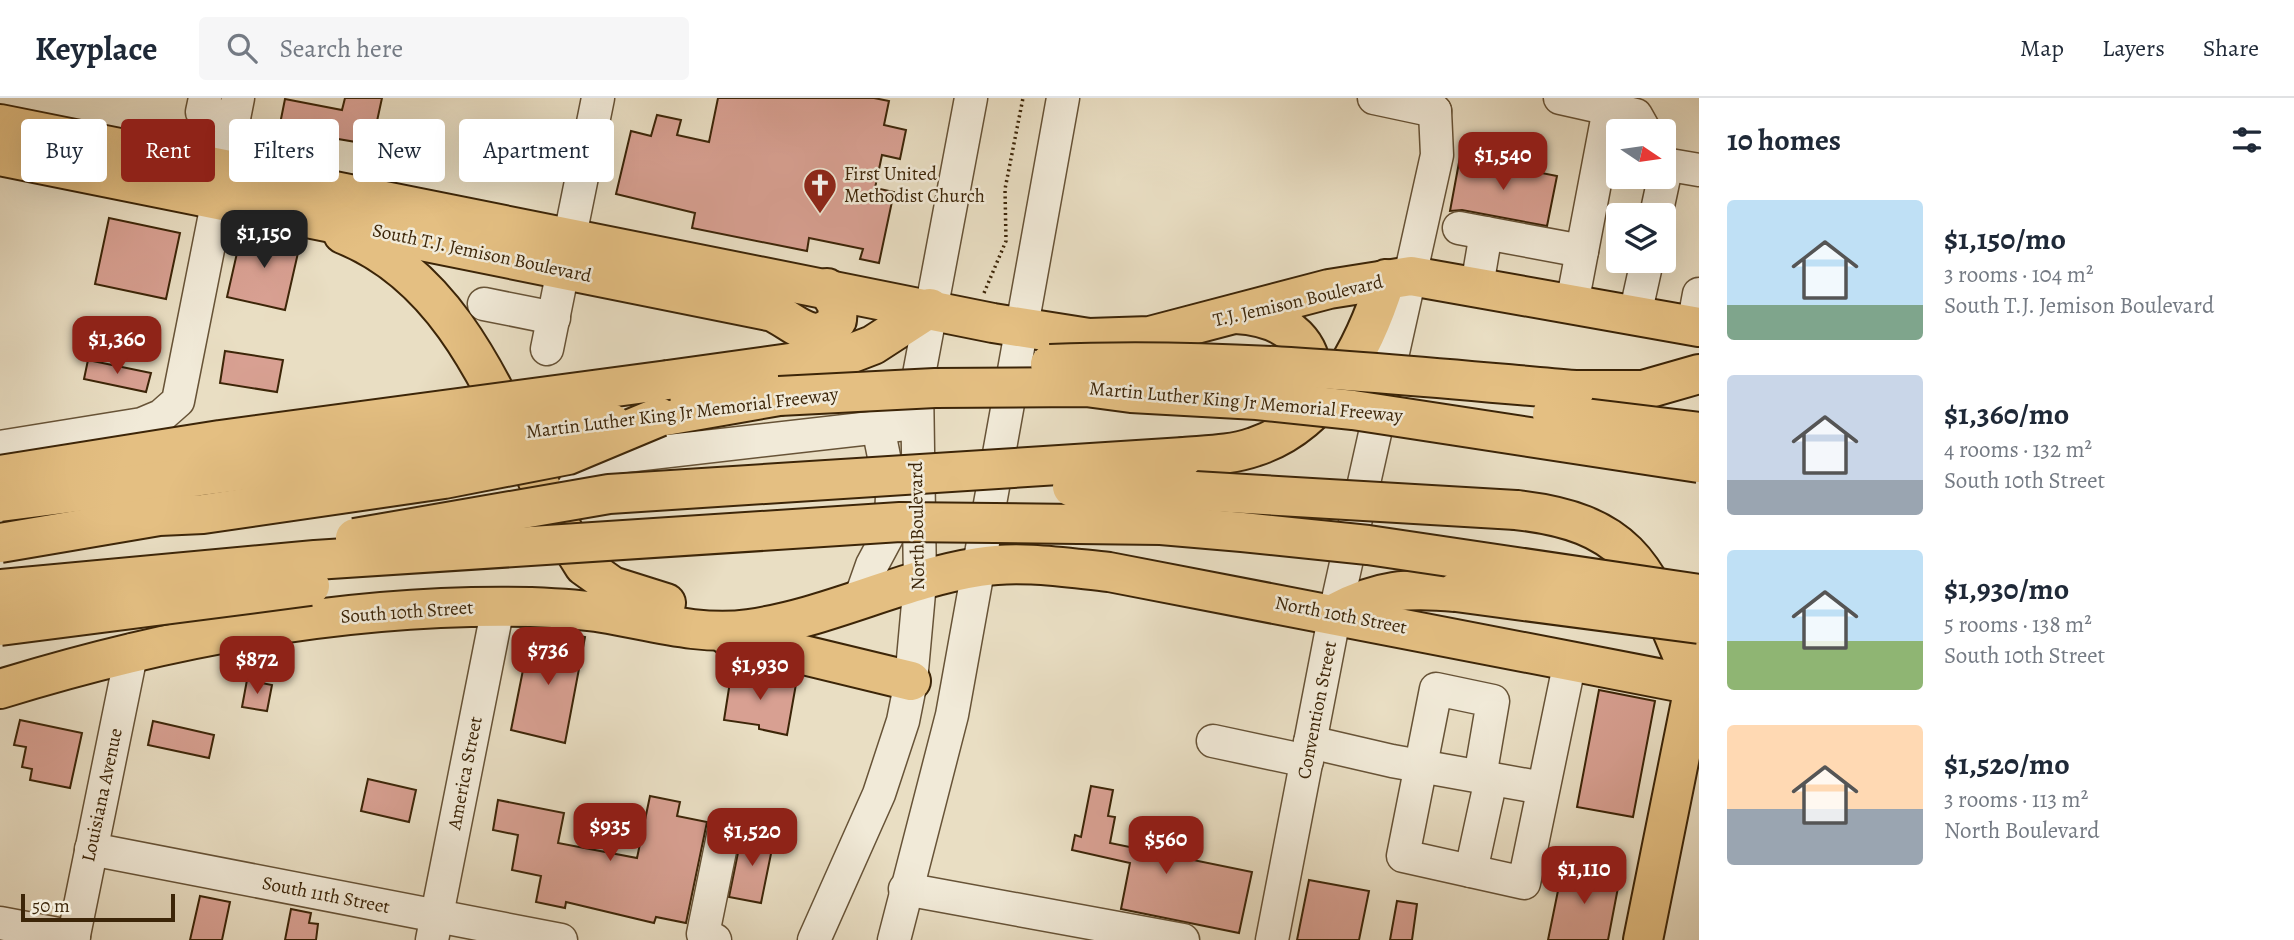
<!DOCTYPE html>
<meta charset="utf-8">
<style>
:root{--surface:#fff;--page:#f6f6f7;--text:#1f2937;--muted:#747a83;--line:#e0e1e3;--accent:#8f2418}
body{margin:0;font-family:Alegreya,serif;background:var(--page);color:var(--text);height:100vh;display:flex;flex-direction:column;font-size:26px;white-space:nowrap}
*{box-sizing:border-box;margin:0}
p{font-size:23px;color:var(--muted)}
.icon{flex:none;width:38px;height:38px;fill:none;stroke:currentColor;stroke-width:2;stroke-linecap:round;stroke-linejoin:round}
.map{position:relative;flex:1;overflow:hidden}
.drawer{display:flex;flex-direction:column;background:var(--surface);width:595px}
.drawer>*{flex:none}
.banner{position:absolute;left:21px;top:21px;width:665px;height:63px;display:flex;gap:14px}
.needle{width:46px;rotate:103deg}
.buttons{position:absolute;left:1606px;top:21px;display:grid;gap:14px}
.buttons a{display:grid;place-items:center;width:70px;height:70px;border-radius:7px;background:var(--surface);box-shadow:0 7px 28px #0002;font-size:35px}
.scale{position:absolute;left:21px;bottom:18px;width:154px;box-sizing:border-box;padding-left:7px;border:4px solid #3c2508;border-top:0;font-size:19px;line-height:24px;white-space:nowrap;color:#3c2508;-webkit-text-stroke:5px #f1ead8;paint-order:stroke}
.price{position:absolute;translate:-50% -60px;padding:0 16px;border-radius:14px;background:var(--accent);color:#fff;font-size:23px;line-height:46px;filter:drop-shadow(0 2px 4px #0008)}
.price::after{content:'';position:absolute;left:50%;top:42px;width:21px;height:16px;margin-left:-10px;background:inherit;clip-path:polygon(0 0,100% 0,50% 100%)}
.price.selected{background:#222;color:#fff}
ul{padding:0;list-style:none}
li{display:flex;align-items:center;gap:21px;height:175px;padding:0 28px}
li span{display:grid;place-items:center;flex:none;width:196px;height:140px;border-radius:7px;color:#555}
li>.icon{margin-inline-start:auto}
span .icon{width:84px;height:84px;fill:#fffc;stroke-width:1}
li b{font-size:30px}
h2{display:flex;justify-content:space-between;align-items:center;height:84px;padding:0 28px;font-size:30px}
.chip{padding:0 24px;border-radius:7px;background:var(--surface);box-shadow:0 7px 28px #0002;font-size:24px;line-height:63px}
.chip.selected{background:var(--accent);color:#fff}
header{display:flex;align-items:center;gap:42px;box-sizing:border-box;height:98px;padding:0 35px;background:var(--surface);border-bottom:2px solid var(--line)}
header strong{font-size:33px}
nav{display:flex;gap:38px;margin-inline-start:auto;font-size:24px}
.search{width:490px;height:63px;background:var(--page);display:flex;align-items:center;gap:18px;box-sizing:border-box;padding:0 24px;border-radius:7px;color:var(--muted);font-size:26px}
main{display:flex;flex:1;min-height:0}
.map>svg:first-child{display:block}
.building{fill:#d8a092;stroke:#3c2508;stroke-width:2}
.lines{fill:none;stroke-linecap:round;stroke-linejoin:round}
.minor-casing{stroke:#675337;stroke-width:35}
.major-casing{stroke:#3c2508;stroke-width:42}
.highway-casing{stroke:#3c2508;stroke-width:42}
.path{stroke:#3c2508;stroke-width:3.5;stroke-dasharray:2 3.5;stroke-linecap:butt}
.minor{stroke:#f1ead8;stroke-width:32}
.major{stroke:#e4bf82;stroke-width:38}
.highway{stroke:#e4bf82;stroke-width:38}
.highway-bridge-casing{stroke:#3c2508;stroke-width:42;stroke-linecap:butt}
.highway-bridge{stroke:#e4bf82;stroke-width:38}
.labels{text-anchor:middle;dominant-baseline:central;stroke-width:5;stroke-linejoin:round;paint-order:stroke}
.poi-label{font-size:19px;fill:#3c2508;stroke:#f1ead8;text-anchor:start}
.street-label{font-size:19px;fill:#3c2508;stroke:#f1ead8}
</style>
<header>
<strong>Keyplace</strong>
<div class="search"><svg class="icon" aria-label="search" viewBox="0 0 24 24"><circle cx="10" cy="10" r="6"/><path d="M15 15l6 6"/></svg>Search here</div>
<nav><a>Map</a><a>Layers</a><a>Share</a></nav>
</header>
<main>
<div class="map">
<svg width="1699" height="842" viewBox="0 0 1699 842">
<rect width="100%" height="100%" fill="#e9dec3"/>
<filter id="stains"><feTurbulence type="fractalNoise" baseFrequency=".00286" numOctaves="4"/><feColorMatrix values="0 0 0 0 .2 0 0 0 0 .09 0 0 0 0 .02 0 0 0 .5 -.17"/></filter>
<radialGradient id="worn" r=".72"><stop offset=".6" stop-color="#630" stop-opacity="0"/><stop offset="1" stop-color="#630" stop-opacity=".3"/></radialGradient>
<g class="building">
<polygon points="345,0 382,0 374,37 359,33 356,44 279,31 285,1 342,12"/>
<polygon points="718,0 874,0 889,3 884,27 906,32 900,61 882,57 875,90 894,94 879,165 860,161 863,151 809,140 807,153 692,130 695,115 616,96 631,33 651,38 657,17 681,22 677,37 709,44"/>
<polygon points="1460,59 1557,78 1547,128 1462,112 1450,113"/>
<polygon points="109,120 180,135 166,201 95,186"/>
<polygon points="242,133 300,146 285,212 227,199"/>
<polygon points="225,253 283,262 277,294 220,285"/>
<polygon points="88,262 151,275 146,294 84,281"/>
<polygon points="570,536 585,539 565,645 511,632 530,537 568,544"/>
<polygon points="732,571 796,586 787,637 759,631 759,627 724,622"/>
<polygon points="247,582 272,587 267,613 242,609"/>
<polygon points="1599,592 1655,603 1633,719 1577,709"/>
<polygon points="20,622 82,635 70,690 30,682 32,671 22,669 26,649 14,647"/>
<polygon points="153,623 214,637 209,660 148,647"/>
<polygon points="368,681 416,692 409,724 361,713"/>
<polygon points="1091,688 1113,692 1108,718 1115,719 1110,745 1252,774 1239,835 1121,811 1130,765 1072,752 1075,737 1081,739"/>
<polygon points="650,698 680,704 677,718 707,724 686,825 656,819 654,825 566,804 565,810 536,804 541,778 512,772 518,737 493,732 498,702 564,715 558,745 637,760"/>
<polygon points="742,735 774,741 761,805 729,799"/>
<polygon points="1563,768 1620,779 1608,842 1548,842"/>
<polygon points="1309,782 1369,793 1359,842 1297,842"/>
<polygon points="200,798 230,804 222,842 190,842"/>
<polygon points="1397,803 1417,806 1412,842 1390,842"/>
<polygon points="291,811 311,815 309,825 318,826 316,842 285,842"/>
</g>
<g class="lines">
<g class="minor-casing">
<g id="minor">
<polyline points="205,0 202,14 234,21"/>
<polyline points="1374,0 1435,13"/>
<polyline points="1560,0 1636,17 1645,33"/>
<polyline points="1664,66 1699,72"/>
<polyline points="1656,117 1667,66"/>
<polyline points="1459,130 1582,153"/>
<polyline points="1477,188 1486,135"/>
<polyline points="484,206 554,220"/>
<polyline points="1572,206 1609,11"/>
<polyline points="1635,217 1647,163"/>
<polyline points="1693,228 1699,196"/>
<polyline points="547,251 598,0"/>
<polyline points="0,349 142,326 161,318 178,303 238,0"/>
<polyline points="551,407 567,399 588,369 608,360 915,325"/>
<polyline points="860,501 872,467 887,439 891,420 892,398 878,329"/>
<polyline points="1213,643 1307,663"/>
<polyline points="1310,644 1392,663 1543,690"/>
<polyline points="1480,679 1493,603 1436,591 1403,758 1524,785 1570,563"/>
<polyline points="91,751 561,842"/>
<polyline points="1471,773 1491,681"/>
<polyline points="905,791 1183,842"/>
<polyline points="0,825 74,839"/>
<polyline points="73,842 132,552"/>
<polyline points="432,842 498,509"/>
<polyline points="715,842 703,836 725,728"/>
<polyline points="814,842 879,696 903,623 911,583 920,484 917,287 971,0"/>
<polyline points="894,842 952,617 1063,0"/>
<polyline points="1272,842 1335,515 1437,57 1435,13"/>
</g>
</g>
<g class="major-casing">
<g id="major">
<polyline points="0,26 993,225 1089,240 1150,238 1329,191 1411,178 1699,229"/>
<path d="M0 58 773 214C796 225 816 250 837 222L838 208 827 190"/>
<path d="M343 136C480 191 512 357 584 468L612 488 666 505"/>
<polyline points="729,539 911,583"/>
<path d="M0 591C172 538 349 505 530 509 554 510 579 511 603 515 651 523 700 538 749 531 828 520 901 481 979 469 1021 462 1068 470 1109 474L1699 588"/>
<polyline points="1643,842 1699,564"/>
</g>
</g>
<g class="highway-casing">
<g id="highway">
<path d="M1236 216C1286 219 1322 245 1309 300"/>
<polyline points="668,282 847,257 873,247 930,210"/>
<polyline points="1575,292 1643,292 1699,276"/>
<polyline points="659,319 779,298"/>
<path d="M1184 359C1208 357 1231 357 1254 349 1326 326 1365 249 1386 181"/>
<path d="M1516 412C1644 426 1649 483 1695 587"/>
<path d="M1335 515C1379 491 1407 490 1456 494"/>
</g>
</g>
<polyline class="path" points="984,195 1006,143 1005,91 1023,0"/>
<use href="#minor" class="minor"/>
<use href="#major" class="major"/>
<use href="#highway" class="highway"/>
<g class="highway-bridge-casing">
<g id="highway-bridge">
<path d="M1050 266C1225 258 1401 277 1575 292"/>
<polyline points="779,298 935,290 1086,289 1131,295 1257,302 1353,312 1699,365"/>
<polyline points="1552,316 1699,334"/>
<polyline points="0,377 220,342 668,282"/>
<polyline points="1072,389 1161,391 1516,412"/>
<polyline points="0,404 611,325"/>
<polyline points="355,440 609,396 1184,359"/>
<polyline points="0,445 159,418 203,416 444,381 568,357 659,319"/>
<polyline points="0,491 315,462 900,424 1161,427 1242,434 1368,447 1699,496"/>
<polyline points="1456,494 1699,526"/>
<polyline points="0,528 310,488"/>
</g>
</g>
<use href="#highway-bridge" class="highway-bridge"/>
</g>
<defs>
<g id="church-pin" transform="scale(1.75)"><path d="M0 17L-7.5 6A9.5 9.5 0 1 1 7.5 6Z" fill="#8f2418" stroke="#f1ead8"/><path d="M-1.2-6h2.4v3.5h3.3v2.4h-3.3V6h-2.4V-.1h-3.3v-2.4h3.3Z" fill="#fff"/></g>
</defs>
<g fill-rule="evenodd">
<use href="#church-pin" x="820" y="87"/>
</g>
<g class="labels">
<g class="poi-label">
<text x="844" y="76">First United<tspan x="844" dy="22">Methodist Church</tspan></text>
</g>
<g class="street-label">
<text transform="translate(482 155) rotate(12)">South T.J. Jemison Boulevard</text>
<text transform="translate(1298 203) rotate(-13)">T.J. Jemison Boulevard</text>
<text transform="translate(1246 304) rotate(5)">Martin Luther King Jr Memorial Freeway</text>
<text transform="translate(682 315) rotate(-7)">Martin Luther King Jr Memorial Freeway</text>
<text transform="translate(917 428) rotate(-91)">North Boulevard</text>
<text transform="translate(407 514) rotate(-4)">South 10th Street</text>
<text transform="translate(1341 517) rotate(11)">North 10th Street</text>
<text transform="translate(1317 612) rotate(-79)">Convention Street</text>
<text transform="translate(465 675) rotate(-79)">America Street</text>
<text transform="translate(102 697) rotate(-78)">Louisiana Avenue</text>
<text transform="translate(326 797) rotate(11)">South 11th Street</text>
</g>
</g>
<rect width="100%" height="100%" filter="url(#stains)"/>
<rect width="100%" height="100%" fill="url(#worn)"/>
</svg>
<div class="buttons">
<a><svg class="needle" viewBox="-14 -14 28 28"><path d="M0-13l5 13h-10z" fill="#e53935"/><path d="M0 13l5-13h-10z" fill="#747a83"/></svg></a>
<a><svg class="icon" aria-label="layers" viewBox="0 0 24 24"><path d="M12 4l9 5-9 5-9-5zM3 14l9 5 9-5"/></svg></a>
</div>
<div class="scale">50 m</div>
<b class="price" style="left:1503px;top:94px">$1,540</b>
<b class="price selected" style="left:264px;top:172px">$1,150</b>
<b class="price" style="left:117px;top:278px">$1,360</b>
<b class="price" style="left:548px;top:589px">$736</b>
<b class="price" style="left:257px;top:598px">$872</b>
<b class="price" style="left:760px;top:604px">$1,930</b>
<b class="price" style="left:610px;top:765px">$935</b>
<b class="price" style="left:752px;top:770px">$1,520</b>
<b class="price" style="left:1166px;top:778px">$560</b>
<b class="price" style="left:1584px;top:808px">$1,110</b>
<div class="banner">
<a class="chip">Buy</a>
<a class="chip selected">Rent</a>
<a class="chip">Filters</a>
<a class="chip">New</a>
<a class="chip">Apartment</a>
</div>
</div>
<section class="drawer">
<h2>10 homes<svg class="icon" aria-label="filters" viewBox="0 0 24 24"><path d="M4 7h16M4 17h16"/><circle cx="9" cy="7" r="2"/><circle cx="15" cy="17" r="2"/></svg></h2>
<ul>
<li><span style="background:linear-gradient(#bfe0f5 75%,#7fa58c 0)"><svg class="icon" aria-label="home" viewBox="0 0 24 24"><path d="M3 11l9-7 9 7M6 9v11h12V9"/></svg></span><div><b>$1,150/mo</b><p>3 rooms · 104 m²</p><p>South T.J. Jemison Boulevard</p></div></li>
<li><span style="background:linear-gradient(#c9d6e8 75%,#9aa5b1 0)"><svg class="icon" aria-label="home" viewBox="0 0 24 24"><path d="M3 11l9-7 9 7M6 9v11h12V9"/></svg></span><div><b>$1,360/mo</b><p>4 rooms · 132 m²</p><p>South 10th Street</p></div></li>
<li><span style="background:linear-gradient(#bfe0f5 65%,#8fb573 0)"><svg class="icon" aria-label="home" viewBox="0 0 24 24"><path d="M3 11l9-7 9 7M6 9v11h12V9"/></svg></span><div><b>$1,930/mo</b><p>5 rooms · 138 m²</p><p>South 10th Street</p></div></li>
<li><span style="background:linear-gradient(#ffd9b3 60%,#9aa5b1 0)"><svg class="icon" aria-label="home" viewBox="0 0 24 24"><path d="M3 11l9-7 9 7M6 9v11h12V9"/></svg></span><div><b>$1,520/mo</b><p>3 rooms · 113 m²</p><p>North Boulevard</p></div></li>
</ul>
</section>
</main>
